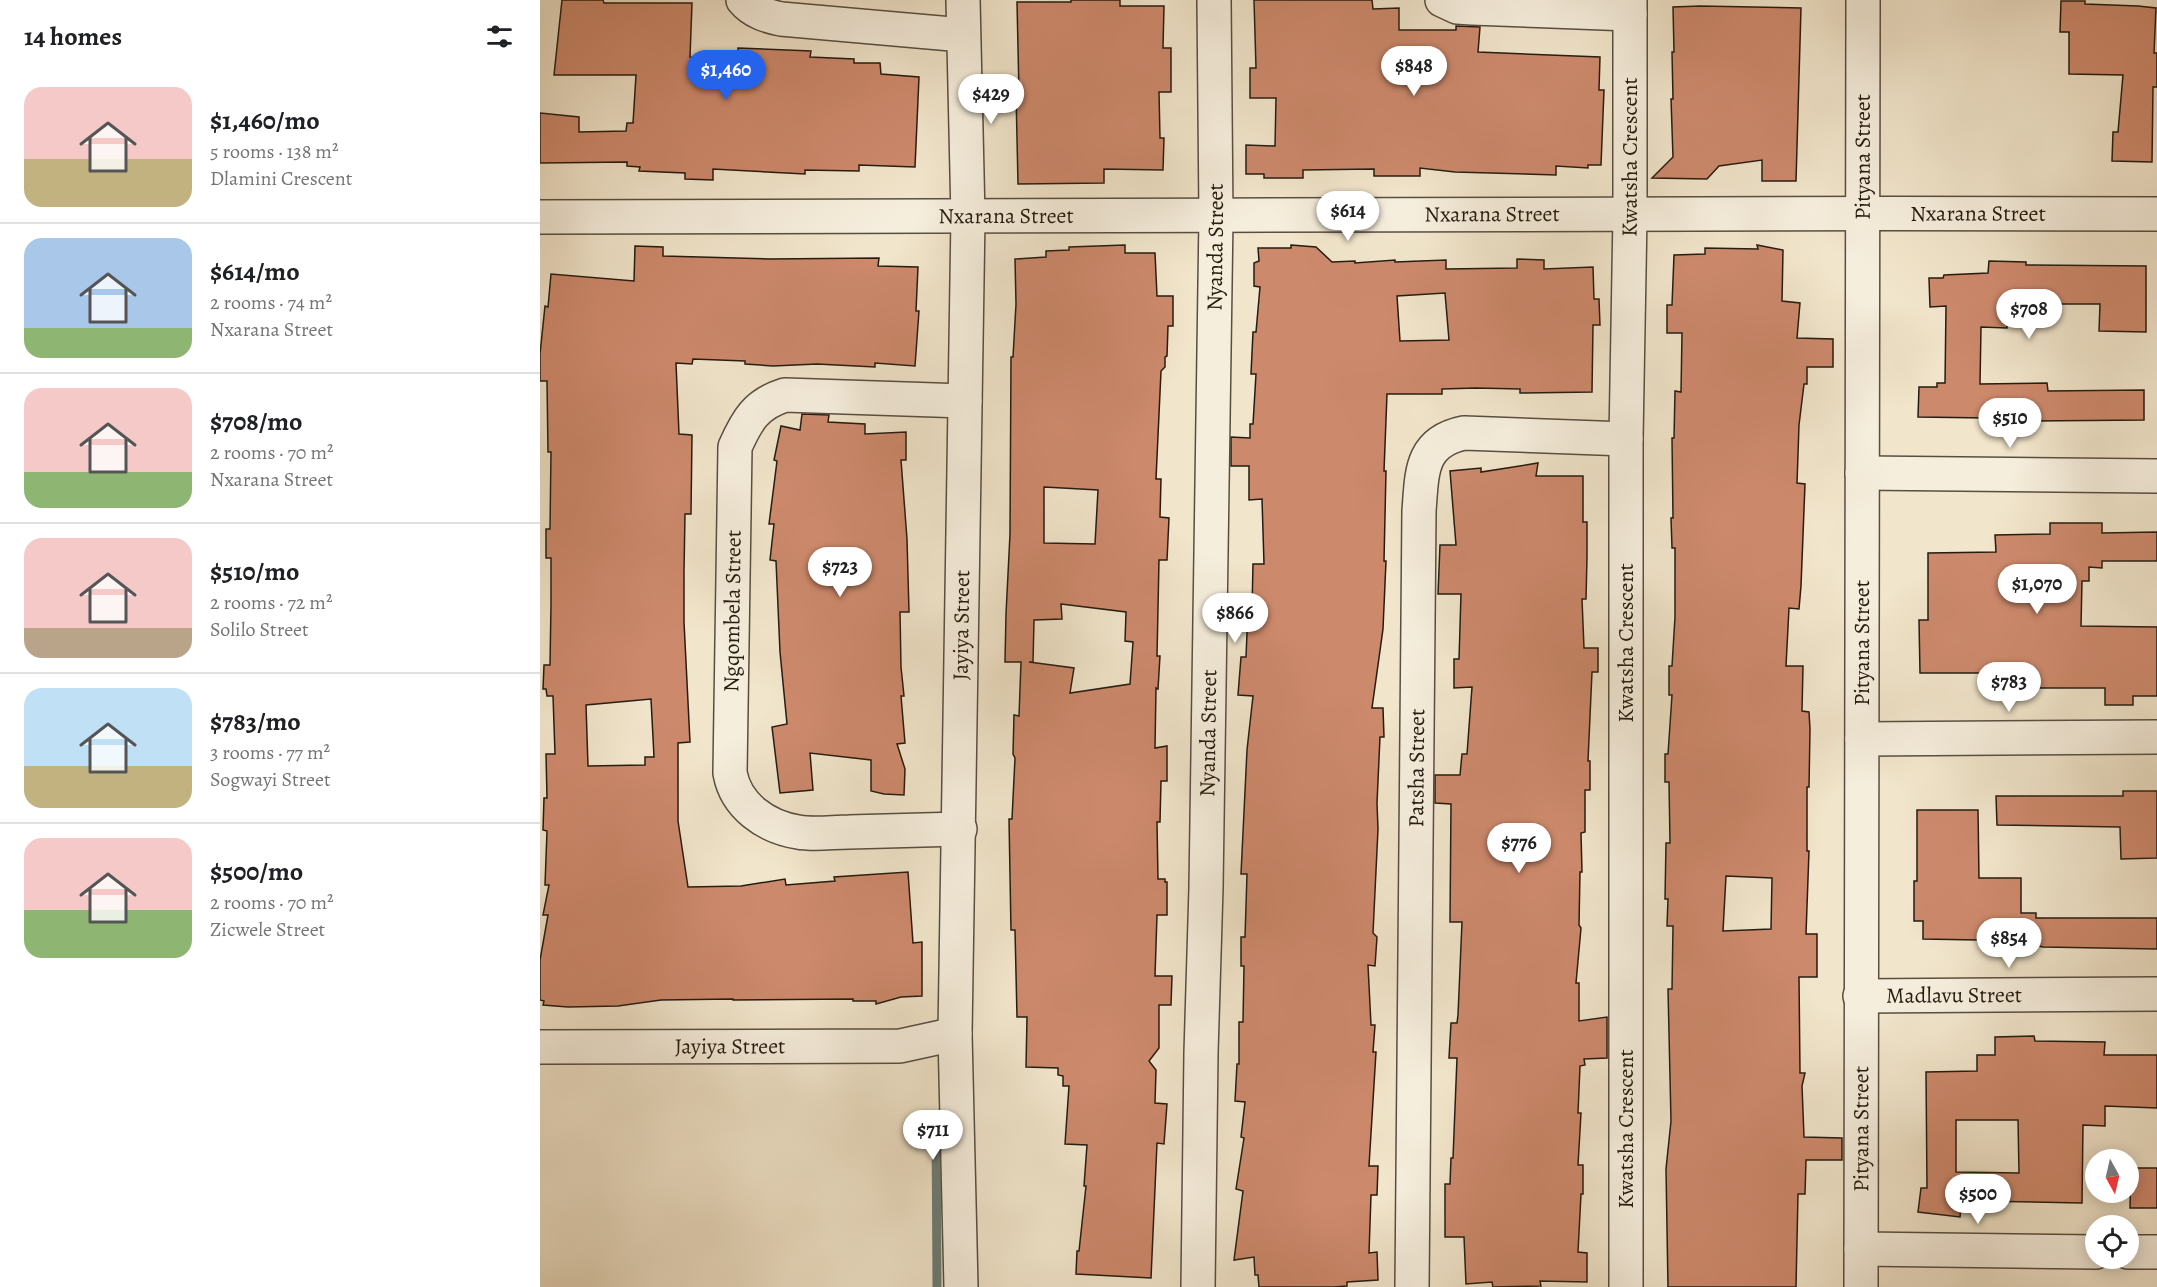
<!DOCTYPE html>
<meta charset="utf-8">
<style>
:root{--surface:#fff;--page:#f6f6f6;--text:#202124;--muted:#757577;--line:#e0e0e0;--accent:#2563eb}
body{margin:0;font-family:Alegreya,serif;background:var(--page);color:var(--text);height:100vh;display:flex;flex-direction:column;font-size:22px;white-space:nowrap}
*{box-sizing:border-box;margin:0}
p{font-size:20px;color:var(--muted)}
.icon{flex:none;width:33px;height:33px;fill:none;stroke:currentColor;stroke-width:2;stroke-linecap:round;stroke-linejoin:round}
.map{position:relative;flex:1;overflow:hidden}
.side{display:flex;flex-direction:column;background:var(--surface);width:540px}
.side>*{flex:none}
.needle{width:39px;rotate:172deg}
.controls{position:absolute;left:1545px;top:1149px;display:grid;gap:12px}
.controls a{display:grid;place-items:center;width:54px;height:54px;border-radius:50%;background:var(--surface);box-shadow:0 3px 15px #0003;font-size:30px}
.price{position:absolute;translate:-50% -51px;padding:0 14px;border-radius:21px;background:#fff;color:#222;font-size:20px;line-height:39px;filter:drop-shadow(0 2px 3px #0008)}
.price::after{content:'';position:absolute;left:50%;top:36px;width:18px;height:14px;margin-left:-9px;background:inherit;clip-path:polygon(0 0,100% 0,50% 100%)}
.price.current{background:var(--accent);color:#fff}
ul{padding:0;list-style:none}
li{display:flex;align-items:center;gap:18px;height:150px;padding:0 24px}
li+li{border-top:2px solid var(--line)}
li span{display:grid;place-items:center;flex:none;width:168px;height:120px;border-radius:18px;color:#555}
li>.icon{margin-inline-start:auto}
span .icon{width:72px;height:72px;fill:#fffc;stroke-width:1}
li b{font-size:26px}
h2{display:flex;justify-content:space-between;align-items:center;height:72px;padding:0 24px;font-size:26px}
main{display:flex;flex:1;min-height:0}
.map>svg:first-child{display:block}
.lines{fill:none;stroke-linecap:round;stroke-linejoin:round}
.stream{stroke:#6c7e76;stroke-width:9}
.building{fill:#cd896c;stroke:#251c11;stroke-width:1.5;fill-rule:evenodd}
.minor-casing{stroke:#584e40;stroke-width:36}
.minor{stroke:#f6eedd;stroke-width:33}
.labels{text-anchor:middle;dominant-baseline:central;stroke-width:6;stroke-linejoin:round;paint-order:stroke}
.street-label{font-size:22px;fill:#251c11;stroke:#f6eedd}
</style>
<main>
<section class="side">
<h2>14 homes<svg class="icon" aria-label="filters" viewBox="0 0 24 24"><path d="M4 7h16M4 17h16"/><circle cx="9" cy="7" r="2"/><circle cx="15" cy="17" r="2"/></svg></h2>
<ul>
<li><span style="background:linear-gradient(#f6c9c9 60%,#c2b280 0)"><svg class="icon" aria-label="home" viewBox="0 0 24 24"><path d="M3 11l9-7 9 7M6 9v11h12V9"/></svg></span><div><b>$1,460/mo</b><p>5 rooms · 138 m²</p><p>Dlamini Crescent</p></div></li>
<li><span style="background:linear-gradient(#a9c7e8 75%,#8fb573 0)"><svg class="icon" aria-label="home" viewBox="0 0 24 24"><path d="M3 11l9-7 9 7M6 9v11h12V9"/></svg></span><div><b>$614/mo</b><p>2 rooms · 74 m²</p><p>Nxarana Street</p></div></li>
<li><span style="background:linear-gradient(#f6c9c9 70%,#8fb573 0)"><svg class="icon" aria-label="home" viewBox="0 0 24 24"><path d="M3 11l9-7 9 7M6 9v11h12V9"/></svg></span><div><b>$708/mo</b><p>2 rooms · 70 m²</p><p>Nxarana Street</p></div></li>
<li><span style="background:linear-gradient(#f6c9c9 75%,#b9a48a 0)"><svg class="icon" aria-label="home" viewBox="0 0 24 24"><path d="M3 11l9-7 9 7M6 9v11h12V9"/></svg></span><div><b>$510/mo</b><p>2 rooms · 72 m²</p><p>Solilo Street</p></div></li>
<li><span style="background:linear-gradient(#bfe0f5 65%,#c2b280 0)"><svg class="icon" aria-label="home" viewBox="0 0 24 24"><path d="M3 11l9-7 9 7M6 9v11h12V9"/></svg></span><div><b>$783/mo</b><p>3 rooms · 77 m²</p><p>Sogwayi Street</p></div></li>
<li><span style="background:linear-gradient(#f6c9c9 60%,#8fb573 0)"><svg class="icon" aria-label="home" viewBox="0 0 24 24"><path d="M3 11l9-7 9 7M6 9v11h12V9"/></svg></span><div><b>$500/mo</b><p>2 rooms · 70 m²</p><p>Zicwele Street</p></div></li>
</ul>
</section>
<div class="map">
<svg width="1617" height="1287" viewBox="0 0 1617 1287">
<rect width="100%" height="100%" fill="#f1e5cb"/>
<filter id="stains"><feTurbulence type="fractalNoise" baseFrequency=".00333" numOctaves="4"/><feColorMatrix values="0 0 0 0 .2 0 0 0 0 .09 0 0 0 0 .02 0 0 0 .5 -.17"/></filter>
<radialGradient id="worn" r=".72"><stop offset=".6" stop-color="#630" stop-opacity="0"/><stop offset="1" stop-color="#630" stop-opacity=".3"/></radialGradient>
<g class="lines">
<polyline class="stream" points="396,1124 397,1287"/>
</g>
<g class="building">
<polygon points="22,0 63,0 64,3 152,3 150,57 198,60 198,48 271,51 270,57 314,59 314,63 340,63 341,74 379,77 375,167 319,165 319,171 265,170 265,174 173,169 173,180 145,179 145,173 99,171 100,167 87,166 87,162 0,163 0,113 39,117 39,132 86,131 87,123 93,123 96,75 14,75"/>
<polygon points="531,0 580,0 580,6 624,6 623,48 631,48 631,92 619,92 620,138 624,138 623,170 564,169 564,183 478,184 476,93 479,93 477,2 531,2"/>
<polygon points="714,0 832,0 833,9 859,8 859,30 916,30 916,26 940,27 938,52 1060,57 1059,90 1064,90 1061,165 1048,165 1048,168 1016,166 1016,175 915,172 880,168 880,176 834,176 834,169 763,170 763,178 724,178 724,174 706,174 706,145 735,146 736,98 710,98 710,68 716,68"/>
<polygon points="1521,1 1545,1 1545,4 1598,6 1616,8 1614,53 1617,53 1617,87 1613,87 1612,162 1572,161 1573,132 1578,132 1583,75 1529,74 1529,32 1520,32"/>
<polygon points="1160,6 1261,8 1256,181 1222,181 1222,160 1179,166 1167,179 1112,178 1133,157 1131,99 1133,99 1132,52 1134,52 1133,7"/>
<path d="M585 245V253H615L617 296H633V326H628L627 356 625 357V367L621 371 616 479H621L620 517 629 518 627 560H619L617 656H620L618 689 616 688 615 748 627 746V781H621L620 822H617L618 879H625V882H627V915H617L615 976H632L631 1005H619V1048L609 1061 616 1070 615 1103 627 1104 624 1144 617 1143 611 1278 536 1274 537 1251H539L546 1186H544L547 1145 525 1144 529 1086H523V1076L518 1075V1068L486 1067 487 1017H477L475 930H471L469 819H472L475 758 473 754 474 715 479 716 481 662H465L466 614 470 534 471 357H473L476 304 475 259 506 257V251L529 250V247ZM504 487 558 490 555 544 504 543ZM521 604 586 612 585 641 593 642 590 684 530 693 534 668 489 662H493L494 620 522 619Z"/>
<path d="M751 245 776 247 792 262 815 261V263L855 260V262L906 260V269L977 268V259L1004 260V269L1053 267 1054 299H1059L1060 325H1053L1052 392 980 393V389L936 388 902 389V394H847L844 471H846L844 561H846L843 629 832 708H843L844 737H840L837 803 838 829 833 933 837 937 835 966 828 965 831 1025H835L833 1052H836L829 1166H838L837 1195H831L829 1253 837 1252 838 1280 807 1282V1286L793 1287H719L718 1275H715L714 1257 694 1260 703 1191 696 1189 704 1138 701 1137 705 1102 695 1101 697 1064H699V1022H703L704 966H701V937H705L707 874H701L707 750 713 696 698 695 701 657H706L708 609H712L713 564H724L722 499 709 500V466H691V437L710 438V424H713L716 374H711L713 332H716L720 287 714 286V263L719 261 718 248H751ZM905 293 909 340 860 341 857 296Z"/>
<path d="M1217 245 1243 250 1242 301 1260 303 1257 338 1293 339V367H1267V384H1264L1259 425 1257 483 1265 484 1261 586 1259 609 1249 608 1246 666H1263L1262 711 1269 712 1270 729 1269 787H1267V851H1269L1266 934H1277V977H1259L1260 1073H1265L1262 1086 1264 1137 1302 1138V1160H1266L1265 1194H1258L1256 1287H1128L1126 1169 1131 1121 1128 989H1132L1133 926H1127L1128 899H1125L1126 843H1130L1129 782H1125V754H1128L1132 695H1129V666H1132L1135 617V548H1132L1131 518H1133L1132 438H1134L1135 391 1141 392 1142 333H1127V305H1132L1134 255 1165 254V248L1218 249ZM1186 876 1232 878 1231 929 1183 931Z"/>
<path d="M95 246 123 247V256L229 259 339 258 338 266 378 267 376 311H379L375 366 335 363V367L277 364 233 366 205 364V361L153 359 152 364 136 363 139 434 152 435 151 514H145L144 571V622L150 742 138 743V821L148 887 201 886 245 879 246 885 295 881 294 877 368 872 373 943 382 942V996L361 997 336 1004V1001H313V999L193 1000V999L121 1000 78 1006 28 1007 3 1005 4 1001 0 1000V960L8 915H3L9 885H5L7 831 3 830 4 798H7L6 754H15L13 696H7L6 689H3L4 665H10L11 605V558H6V529H10L11 452H8L7 381H0V354L5 306 8 307 11 274 94 281ZM111 699 114 757H105V765L48 766 46 705Z"/>
<polygon points="1449,261 1486,262 1486,265 1606,266 1606,332 1559,331 1560,304 1485,304 1484,315 1468,315 1467,328 1441,327 1440,384 1507,383 1508,391 1604,390 1604,420 1486,421 1486,424 1447,424 1447,418 1378,417 1379,387 1397,387 1397,383 1405,383 1406,306 1390,307 1389,278 1403,278 1404,275 1448,273"/>
<polygon points="262,414 289,415 288,422 325,424 325,434 366,432 366,460 361,460 367,539 369,612 360,612 361,667 364,696 361,696 365,743 357,744 365,769 364,795 344,794 331,791 331,760 270,753 273,790 240,793 232,727 247,724 240,652 236,561 230,560 234,524 229,524 237,461 234,460 241,426 260,430"/>
<polygon points="998,463 996,476 1043,476 1043,522 1047,522 1047,557 1046,599 1042,599 1044,648 1058,648 1058,672 1052,672 1048,761 1050,761 1050,790 1045,790 1045,832 1041,833 1042,872 1040,872 1039,925 1041,928 1036,983 1039,983 1039,1021 1067,1017 1067,1058 1044,1059 1045,1065 1040,1066 1038,1113 1041,1113 1038,1165 1043,1165 1043,1194 1041,1194 1038,1252 1047,1253 1047,1282 1000,1281 1001,1286 953,1287 952,1282 926,1284 924,1237 905,1237 905,1184 910,1184 911,1158 913,1158 917,1058 909,1058 911,1023 917,1023 918,1015 922,922 910,922 911,804 895,803 895,775 920,775 922,754 927,754 932,687 914,688 914,659 919,659 921,594 898,594 900,545 916,545 910,471 941,468 941,472"/>
<polygon points="1510,523 1562,523 1562,533 1617,532 1617,561 1562,561 1562,568 1549,567 1549,581 1542,581 1541,626 1617,627 1617,696 1593,696 1593,705 1565,705 1565,688 1495,688 1483,692 1452,692 1452,673 1380,673 1379,620 1388,620 1388,553 1456,552 1455,535 1510,534"/>
<polygon points="1583,791 1617,791 1617,858 1581,859 1580,827 1457,825 1456,796 1583,796"/>
<polygon points="1377,810 1438,810 1439,878 1481,878 1481,913 1496,913 1496,918 1617,918 1617,949 1503,947 1478,942 1438,942 1438,940 1383,939 1383,921 1374,921 1374,881 1377,881"/>
<path d="M1494 1036 1495 1041 1565 1042 1564 1055H1617V1108L1565 1106V1126L1543 1125 1542 1203 1435 1201 1434 1207 1421 1206 1420 1217 1378 1212 1381 1188H1387L1386 1072 1437 1071V1055H1455V1037ZM1416 1120H1478L1479 1173 1416 1172Z"/>
<polygon points="1591,1168 1617,1168 1617,1208 1590,1208"/>
</g>
<g class="lines">
<g class="minor-casing">
<g id="minor">
<path d="M203 0C213 12 227 16 241 19L423 35"/>
<polyline points="902,0 917,7 932,8 1090,14"/>
<path id="s1" d="M0 217C539 217 1078 212 1617 214"/>
<polyline points="1322,473 1617,476"/>
<polyline points="1322,739 1617,737"/>
<path id="s2" d="M420 829C383 830 346 831 309 832 293 832 274 835 258 832 226 827 196 806 190 773L195 447C207 420 216 404 245 395L425 401"/>
<path id="s3" d="M1320 996 1617 994"/>
<path id="s4" d="M0 1047 360 1046 415 1034"/>
<polyline points="1321,1249 1556,1252"/>
<polyline points="1588,1252 1617,1252"/>
<path id="s5" d="M421 1287 415 1034 428 217 423 0"/>
<path id="s6" d="M658 1287 661 1053 666 888 676 217 674 0"/>
<path id="s7" d="M872 1287 879 511C882 473 880 442 924 433L1086 439"/>
<path id="s8" d="M1086 1287V439L1090 215V0"/>
<path id="s9" d="M1321 1287 1323 0"/>
</g>
</g>
<use href="#minor" class="minor"/>
</g>
<g class="labels">
<g class="street-label">
<text stroke="none"><textPath href="#s8" startOffset="1130">Kwatsha Crescent</textPath></text>
<text stroke="none"><textPath href="#s9" startOffset="1130">Pityana Street</textPath></text>
<text stroke="none"><textPath href="#s1" startOffset="1438">Nxarana Street</textPath></text>
<text stroke="none"><textPath href="#s1" startOffset="952">Nxarana Street</textPath></text>
<text stroke="none"><textPath href="#s1" startOffset="466">Nxarana Street</textPath></text>
<text stroke="none"><textPath href="#s6" startOffset="1040">Nyanda Street</textPath></text>
<text stroke="none"><textPath href="#s2" startOffset="420">Ngqombela Street</textPath></text>
<text stroke="none"><textPath href="#s5" startOffset="662">Jayiya Street</textPath></text>
<text transform="translate(1086 643) rotate(-90)">Kwatsha Crescent</text>
<text stroke="none"><textPath href="#s9" startOffset="644">Pityana Street</textPath></text>
<text stroke="none"><textPath href="#s6" startOffset="554">Nyanda Street</textPath></text>
<text stroke="none"><textPath href="#s7" startOffset="519">Patsha Street</textPath></text>
<text stroke="none"><textPath href="#s3" startOffset="94">Madlavu Street</textPath></text>
<text stroke="none"><textPath href="#s4" startOffset="190">Jayiya Street</textPath></text>
<text transform="translate(1086 1129) rotate(-90)">Kwatsha Crescent</text>
<text stroke="none"><textPath href="#s9" startOffset="158">Pityana Street</textPath></text>
</g>
</g>
<rect width="100%" height="100%" filter="url(#stains)"/>
<rect width="100%" height="100%" fill="url(#worn)"/>
</svg>
<div class="controls">
<a><svg class="needle" viewBox="-14 -14 28 28"><path d="M0-13l5 13h-10z" fill="#e53935"/><path d="M0 13l5-13h-10z" fill="#757577"/></svg></a>
<a><svg class="icon" aria-label="locate" viewBox="0 0 24 24"><circle cx="12" cy="12" r="6"/><path d="M12 2v4M12 18v4M2 12h4M18 12h4"/></svg></a>
</div>
<b class="price" style="left:874px;top:97px">$848</b>
<b class="price current" style="left:186px;top:101px">$1,460</b>
<b class="price" style="left:451px;top:125px">$429</b>
<b class="price" style="left:808px;top:242px">$614</b>
<b class="price" style="left:1489px;top:340px">$708</b>
<b class="price" style="left:1470px;top:449px">$510</b>
<b class="price" style="left:300px;top:598px">$723</b>
<b class="price" style="left:1497px;top:615px">$1,070</b>
<b class="price" style="left:695px;top:644px">$866</b>
<b class="price" style="left:1469px;top:713px">$783</b>
<b class="price" style="left:979px;top:874px">$776</b>
<b class="price" style="left:1469px;top:969px">$854</b>
<b class="price" style="left:393px;top:1161px">$711</b>
<b class="price" style="left:1438px;top:1225px">$500</b>
</div>
</main>
